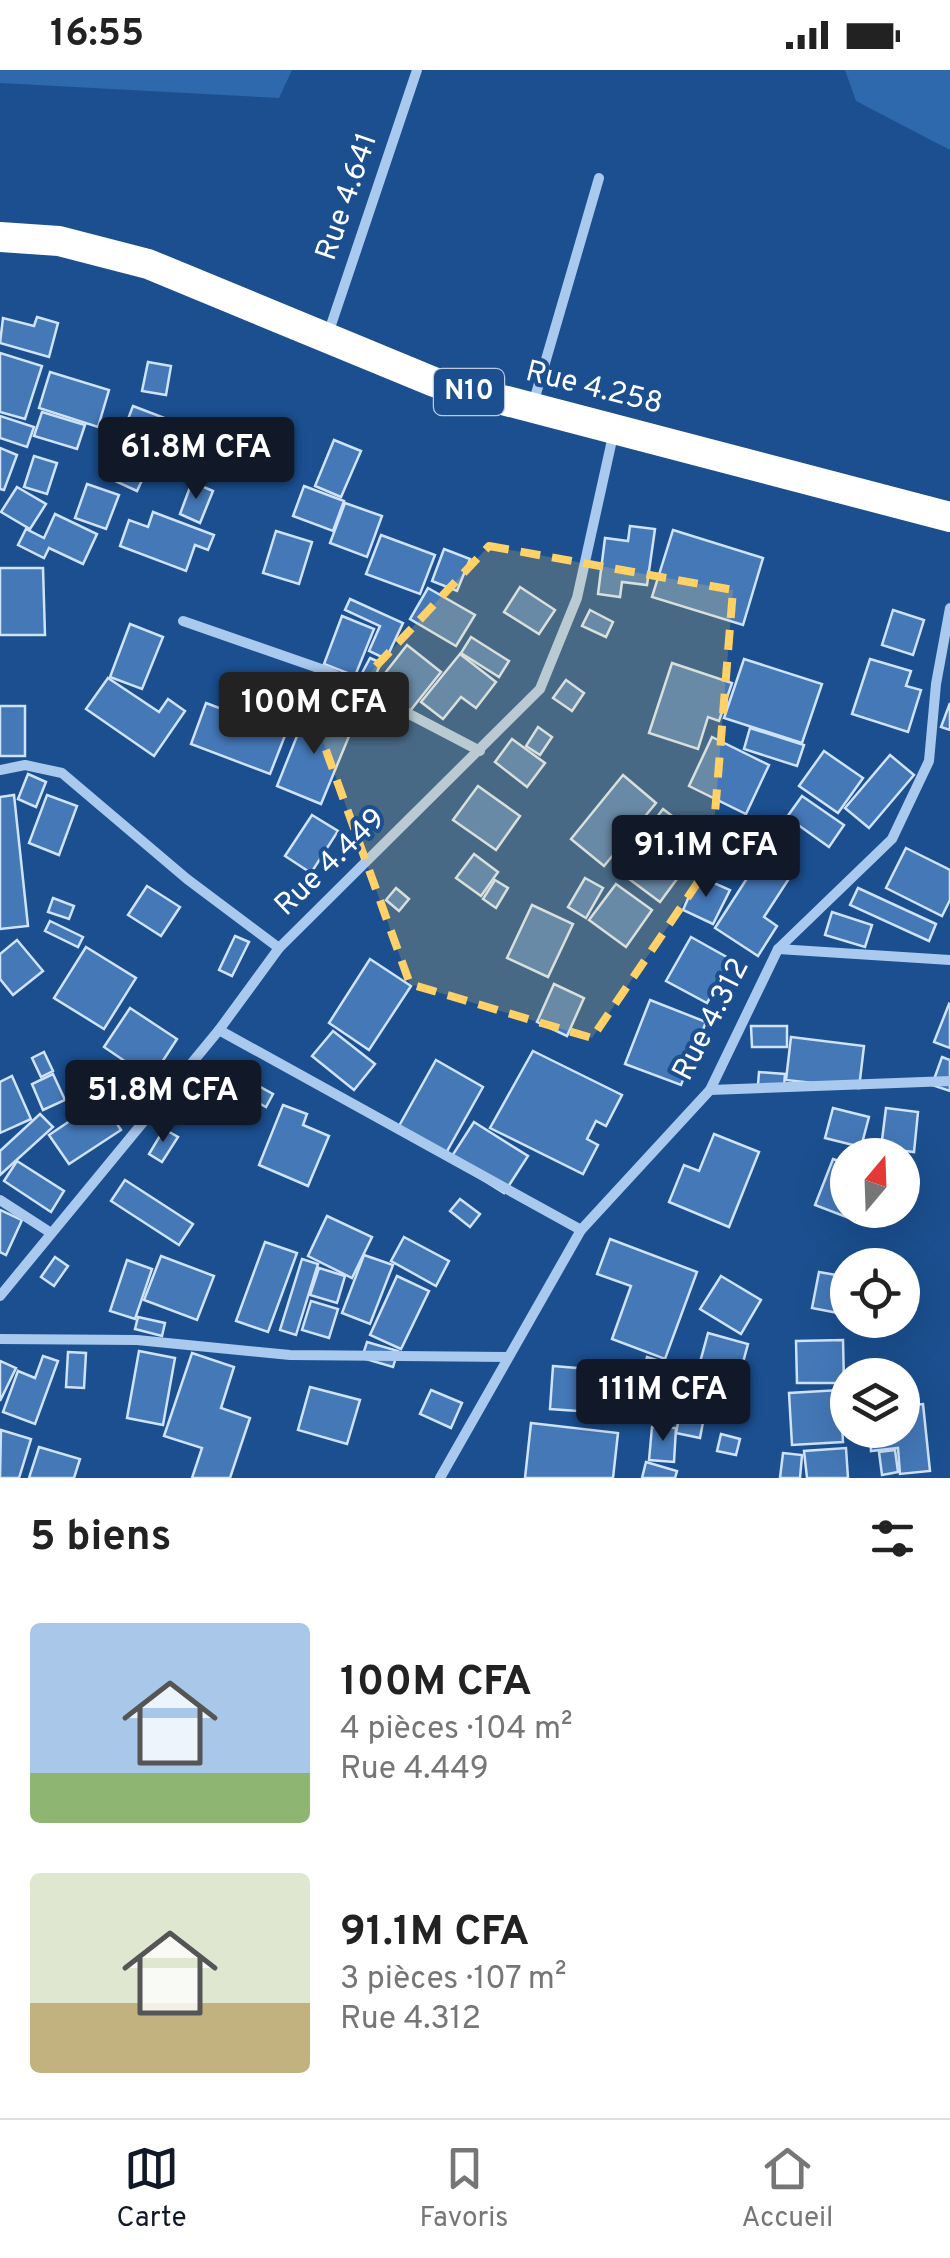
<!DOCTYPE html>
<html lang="fr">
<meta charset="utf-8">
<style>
:root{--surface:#fff;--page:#f2f2f2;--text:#222;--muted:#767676;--line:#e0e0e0;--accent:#111827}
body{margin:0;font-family:Overpass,sans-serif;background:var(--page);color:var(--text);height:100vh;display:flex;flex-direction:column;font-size:38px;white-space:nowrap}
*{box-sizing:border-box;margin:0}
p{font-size:32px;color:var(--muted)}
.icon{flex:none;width:55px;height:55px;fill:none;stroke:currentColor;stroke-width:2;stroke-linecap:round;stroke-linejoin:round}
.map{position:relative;height:1408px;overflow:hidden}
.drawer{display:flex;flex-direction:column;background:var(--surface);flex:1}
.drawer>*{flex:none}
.needle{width:65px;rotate:19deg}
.controls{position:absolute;left:830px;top:1068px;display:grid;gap:20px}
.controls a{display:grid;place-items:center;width:90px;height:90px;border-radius:50%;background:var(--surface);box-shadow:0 10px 40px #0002;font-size:50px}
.price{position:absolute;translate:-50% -85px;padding:0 22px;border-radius:10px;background:var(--accent);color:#fff;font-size:32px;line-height:65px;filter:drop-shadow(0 2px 5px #0008)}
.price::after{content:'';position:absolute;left:50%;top:60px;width:30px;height:22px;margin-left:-15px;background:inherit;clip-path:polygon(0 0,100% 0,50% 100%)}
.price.active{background:#222;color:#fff}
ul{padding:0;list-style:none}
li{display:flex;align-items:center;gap:30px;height:250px;padding:0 30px}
li span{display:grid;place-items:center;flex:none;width:280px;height:200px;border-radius:10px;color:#555}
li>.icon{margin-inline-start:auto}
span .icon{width:120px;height:120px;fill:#fffc;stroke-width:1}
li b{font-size:42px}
h2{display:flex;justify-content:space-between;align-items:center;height:120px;padding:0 30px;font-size:42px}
.status{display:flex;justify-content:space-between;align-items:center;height:70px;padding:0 50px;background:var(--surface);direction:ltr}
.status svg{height:28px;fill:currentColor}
.dock{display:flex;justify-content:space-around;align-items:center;height:140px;border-top:2px solid var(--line);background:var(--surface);font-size:28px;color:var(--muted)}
.dock a{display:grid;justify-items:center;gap:5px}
.dock .active{color:var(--accent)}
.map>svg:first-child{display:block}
.green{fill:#2e69ad}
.building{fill:#4478b7;stroke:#cfe3fa;stroke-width:2.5}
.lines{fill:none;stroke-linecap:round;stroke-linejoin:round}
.street{stroke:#a9c9ee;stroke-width:10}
.highway{stroke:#fff;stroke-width:30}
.marked{fill:#ffd166;fill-opacity:0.2;stroke:#ffd166;stroke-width:8;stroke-dasharray:20 12;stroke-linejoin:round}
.labels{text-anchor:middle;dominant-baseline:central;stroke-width:8;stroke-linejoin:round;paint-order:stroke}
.shield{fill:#1b4f8f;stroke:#bbcadd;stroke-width:2.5}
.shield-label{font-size:28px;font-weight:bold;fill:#fff}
.street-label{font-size:30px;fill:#fff;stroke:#1b4f8f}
</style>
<div class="status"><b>16:55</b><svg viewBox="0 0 49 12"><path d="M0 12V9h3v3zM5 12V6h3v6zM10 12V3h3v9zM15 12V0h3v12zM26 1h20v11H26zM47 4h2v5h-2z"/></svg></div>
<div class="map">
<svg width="950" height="1408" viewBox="0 0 950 1408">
<rect width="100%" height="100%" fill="#1b4f8f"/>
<g class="green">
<polygon points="0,0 292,0 279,28 0,13"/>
<polygon points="845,0 950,0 950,80 856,31"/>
</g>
<g class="building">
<polygon points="37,247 58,253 49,287 0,273 3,248 34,256"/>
<polygon points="0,283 42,296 25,349 0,342"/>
<polygon points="148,292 171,296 166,325 142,321"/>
<polygon points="50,302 109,320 98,357 39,338"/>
<polygon points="133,336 180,354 171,380 123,362"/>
<polygon points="42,342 85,355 77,379 34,366"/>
<polygon points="0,346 34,357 27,377 0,368"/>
<polygon points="120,366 155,382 137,421 102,405"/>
<polygon points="334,370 361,381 341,427 315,416"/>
<polygon points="0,378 17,385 4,420 0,419"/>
<polygon points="34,386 57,393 47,424 24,417"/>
<polygon points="192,412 213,421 200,453 180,444"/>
<polygon points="87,414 119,425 106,459 75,448"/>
<polygon points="304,416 344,431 333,461 293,446"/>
<polygon points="17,417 46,434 30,459 1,442"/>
<polygon points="345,433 382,446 367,487 330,473"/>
<polygon points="153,442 214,465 208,480 195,475 186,501 120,476 129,450 148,457"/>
<polygon points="55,444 97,464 83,494 49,478 44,488 18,475 26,459 44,468"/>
<polygon points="630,456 655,459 647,515 622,512 620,527 598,524 605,468 628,471"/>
<polygon points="673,460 763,488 743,555 652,527"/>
<polygon points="276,461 312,472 299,514 263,503"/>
<polygon points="381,465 435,485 420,524 366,504"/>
<polygon points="444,479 470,489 457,521 432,511"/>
<polygon points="0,498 43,498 45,565 0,565"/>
<polygon points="520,517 555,540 539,564 504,542"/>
<polygon points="428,518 475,545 456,576 410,549"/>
<polygon points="350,529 403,553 386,589 369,581 380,556 345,540"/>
<polygon points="590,540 613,552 606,567 582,556"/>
<polygon points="893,540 924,550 913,585 882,575"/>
<polygon points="342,546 374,559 355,606 324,594"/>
<polygon points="130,554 163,567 142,619 110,607"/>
<polygon points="471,567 509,591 499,607 461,583"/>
<polygon points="407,575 441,602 402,651 368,625"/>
<polygon points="460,584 496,612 476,638 461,627 443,649 421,632"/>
<polygon points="370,588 381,593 373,611 361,605"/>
<polygon points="744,589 822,614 802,673 724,648"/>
<polygon points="870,589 911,601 906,616 921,620 908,662 852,644"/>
<polygon points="672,593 732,613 719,651 708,647 698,679 649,663"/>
<polygon points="108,608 159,642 168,629 185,641 154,686 86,639"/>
<polygon points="566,610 584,623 572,641 553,628"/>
<polygon points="321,625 357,642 350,656 314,640"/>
<polygon points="206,633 286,663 270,704 191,674"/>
<polygon points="950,633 950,660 941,657"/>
<rect x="0" y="636" width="25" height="50"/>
<polygon points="307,641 352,659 321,734 277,716"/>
<polygon points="538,657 552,667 540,685 526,676"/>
<polygon points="750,658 804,675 797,696 744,679"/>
<polygon points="712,667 769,695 746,744 689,716"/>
<polygon points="512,669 545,693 527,717 495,692"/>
<polygon points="824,681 863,708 838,743 799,716"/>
<polygon points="890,685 914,705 869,758 845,738"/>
<polygon points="28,704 46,712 36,737 18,729"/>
<polygon points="623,705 656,733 604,796 571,769"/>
<polygon points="478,716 520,746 496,780 453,750"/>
<polygon points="14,725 28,856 0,859 0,727"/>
<polygon points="47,725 77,736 59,785 29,773"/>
<polygon points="802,726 844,755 829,777 787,747"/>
<polygon points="663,739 705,771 660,832 617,800"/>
<polygon points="312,745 338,761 311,803 285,786"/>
<polygon points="906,778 950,800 950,830 942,846 886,818"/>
<polygon points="474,784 498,802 481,826 456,808"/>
<polygon points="762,785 792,804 764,847 777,856 758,886 715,858"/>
<polygon points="698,806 730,820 713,854 683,840"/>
<polygon points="585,808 603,818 586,848 568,837"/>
<polygon points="495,810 508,818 496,838 483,829"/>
<polygon points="616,814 652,840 626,877 589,850"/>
<polygon points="147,816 180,837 161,866 128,845"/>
<polygon points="396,818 409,829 399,841 386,830"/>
<polygon points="858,818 936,854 929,871 850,835"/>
<polygon points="53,828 74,836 69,849 48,842"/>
<polygon points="532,835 573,854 548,907 507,888"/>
<polygon points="832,842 872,855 865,877 825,865"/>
<polygon points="50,851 83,867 78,877 45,861"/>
<polygon points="235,866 249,872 232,906 219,900"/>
<polygon points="691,867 732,890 707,933 666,911"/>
<polygon points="17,870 43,901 13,925 0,909 0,884"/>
<polygon points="86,877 136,908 104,959 54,928"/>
<polygon points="370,889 411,916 369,980 329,953"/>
<polygon points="554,914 584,928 567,966 537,952"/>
<polygon points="650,930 706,952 681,1015 625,994"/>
<polygon points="949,934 950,935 950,978 934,972"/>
<polygon points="130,938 177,969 151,1009 104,977"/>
<polygon points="751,956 787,956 787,977 752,977"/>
<polygon points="333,961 375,994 354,1020 312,986"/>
<polygon points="791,967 864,976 859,1018 786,1010"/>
<polygon points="533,981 622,1025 606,1056 596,1051 587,1069 598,1075 583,1104 490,1058"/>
<polygon points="44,982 53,1001 41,1007 32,988"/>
<polygon points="942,987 950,990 950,1021 932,1015"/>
<polygon points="436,990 483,1017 446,1083 399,1056"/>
<polygon points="759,1002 785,1004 784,1017 758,1015"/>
<polygon points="53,1004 65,1030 43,1040 32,1014"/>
<polygon points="12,1006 31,1049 0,1063 0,1012"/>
<polygon points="253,1013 273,1024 266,1037 246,1026"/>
<polygon points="101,1030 121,1060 69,1094 49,1065"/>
<polygon points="283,1035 307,1044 303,1055 329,1066 308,1116 259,1095"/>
<polygon points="833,1038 869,1047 861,1077 825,1068"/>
<polygon points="886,1038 918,1042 914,1082 881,1078"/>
<polygon points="40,1044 53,1057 0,1105 0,1081"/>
<polygon points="474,1052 528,1086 504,1123 450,1089"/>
<polygon points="164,1059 178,1067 162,1092 149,1084"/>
<polygon points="714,1064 759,1082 729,1157 669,1132 684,1095 699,1101"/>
<polygon points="833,1089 848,1094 848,1140 858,1140 854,1150 815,1135"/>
<polygon points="17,1091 64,1121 51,1142 4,1111"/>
<polygon points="125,1110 193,1154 179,1175 111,1131"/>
<polygon points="460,1129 480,1144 470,1157 450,1141"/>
<polygon points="0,1140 22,1150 6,1185 0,1182"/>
<polygon points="327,1146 372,1167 352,1208 308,1186"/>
<polygon points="404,1167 449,1191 436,1216 391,1191"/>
<polygon points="610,1169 697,1202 665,1289 612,1269 631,1216 597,1204"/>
<polygon points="265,1172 297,1183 268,1262 236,1251"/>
<polygon points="364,1185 393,1195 370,1254 342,1243"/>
<polygon points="161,1186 214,1206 197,1250 144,1230"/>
<polygon points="55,1187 68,1196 54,1216 41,1207"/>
<polygon points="302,1189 318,1194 296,1265 280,1260"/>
<polygon points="127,1190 152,1199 135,1249 110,1241"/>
<polygon points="319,1198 345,1206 337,1233 310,1225"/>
<polygon points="819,1202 848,1207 848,1245 812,1238"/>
<polygon points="397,1206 429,1221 401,1279 370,1265"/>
<polygon points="721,1206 761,1230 741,1264 700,1239"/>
<polygon points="311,1231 338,1239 329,1268 302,1260"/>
<polygon points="138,1247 165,1253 162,1266 135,1259"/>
<polygon points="708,1263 748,1274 730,1340 690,1329"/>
<polygon points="843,1270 844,1313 797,1313 796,1271"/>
<polygon points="367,1272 398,1281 393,1297 362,1288"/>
<polygon points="139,1281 175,1288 163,1355 127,1348"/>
<polygon points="68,1282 86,1283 84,1318 66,1317"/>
<polygon points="192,1283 234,1297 221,1338 250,1348 230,1408 192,1408 202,1378 164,1366"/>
<polygon points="43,1286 58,1291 35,1354 3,1342 18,1301 35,1308"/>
<polygon points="647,1287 663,1292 654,1325 638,1320"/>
<polygon points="0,1291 16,1298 0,1331"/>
<polygon points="553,1296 638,1303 635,1345 550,1339"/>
<polygon points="310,1317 360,1330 347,1374 298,1360"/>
<polygon points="431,1320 462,1333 451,1358 420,1344"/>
<polygon points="840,1320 843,1372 792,1375 789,1323"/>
<polygon points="923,1334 930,1401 900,1404 898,1378 871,1381 870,1360 902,1360 902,1336"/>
<polygon points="680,1343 704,1347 700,1368 676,1363"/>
<polygon points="531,1353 618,1363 613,1408 525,1408"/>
<polygon points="652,1357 676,1358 674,1392 649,1390"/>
<polygon points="1,1360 31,1369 19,1408 0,1408"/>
<polygon points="721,1364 740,1369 736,1385 717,1381"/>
<polygon points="39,1377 80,1389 74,1408 29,1408"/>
<polygon points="846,1378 848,1408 807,1408 804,1381"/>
<polygon points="895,1380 898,1402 882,1405 879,1382"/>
<polygon points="783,1383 802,1385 800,1408 780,1408"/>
<polygon points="646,1392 677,1401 675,1408 642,1408"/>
</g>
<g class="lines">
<g class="street">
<polyline points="328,264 417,0"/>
<polyline points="533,334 599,108"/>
<polyline points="183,551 327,601 480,681"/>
<polyline points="0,700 25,695 62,703 187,809 279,878"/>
<polyline points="778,879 950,890"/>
<polyline points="219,960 581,1160"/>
<polyline points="710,1020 950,1011"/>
<polyline points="0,1130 51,1163"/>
<polyline points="0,1226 219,960 279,878 540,619 577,528 614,361"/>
<polyline points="0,1269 137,1270 290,1285 508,1287"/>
<polyline points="440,1408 581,1160 710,1020 778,879 892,769 929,691 936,614 950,538"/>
</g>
<polyline class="highway" points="0,167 59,171 148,194 434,312 950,447"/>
</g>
<path class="marked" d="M489 476 733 520 711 793 592 968 410 914 318 658Z"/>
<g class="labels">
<rect class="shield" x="434" y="299" width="70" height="46" rx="8"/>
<g class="shield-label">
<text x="469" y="322">N10</text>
</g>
<g class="street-label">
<text transform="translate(348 127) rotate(-71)">Rue 4.641</text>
<text transform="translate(594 319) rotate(14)">Rue 4.258</text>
<text transform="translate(331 793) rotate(-44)">Rue 4.449</text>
<text transform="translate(712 950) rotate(-63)">Rue 4.312</text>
</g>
</g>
</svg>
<div class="controls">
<a><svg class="needle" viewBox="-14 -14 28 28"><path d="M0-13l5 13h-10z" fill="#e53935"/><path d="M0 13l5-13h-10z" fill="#767676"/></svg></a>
<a><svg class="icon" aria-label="locate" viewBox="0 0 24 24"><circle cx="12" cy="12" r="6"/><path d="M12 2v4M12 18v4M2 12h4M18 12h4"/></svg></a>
<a><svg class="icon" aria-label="layers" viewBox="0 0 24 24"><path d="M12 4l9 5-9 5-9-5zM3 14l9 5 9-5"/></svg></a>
</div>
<b class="price" style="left:196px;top:432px">61.8M CFA</b>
<b class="price active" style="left:314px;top:687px">100M CFA</b>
<b class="price" style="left:706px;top:830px">91.1M CFA</b>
<b class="price" style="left:163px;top:1075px">51.8M CFA</b>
<b class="price" style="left:663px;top:1374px">111M CFA</b>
</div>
<section class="drawer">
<h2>5 biens<svg class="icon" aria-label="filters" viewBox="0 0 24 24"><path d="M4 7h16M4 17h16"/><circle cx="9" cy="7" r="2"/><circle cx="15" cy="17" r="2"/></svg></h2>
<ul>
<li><span style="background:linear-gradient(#a9c7e8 75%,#8fb573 0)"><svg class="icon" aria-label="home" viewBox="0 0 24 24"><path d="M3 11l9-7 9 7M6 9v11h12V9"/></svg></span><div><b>100M CFA</b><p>4 pièces · 104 m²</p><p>Rue 4.449</p></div></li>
<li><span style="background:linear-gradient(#dfe7d0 65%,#c2b280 0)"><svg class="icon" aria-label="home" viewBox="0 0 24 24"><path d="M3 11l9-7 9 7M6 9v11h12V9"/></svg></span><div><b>91.1M CFA</b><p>3 pièces · 107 m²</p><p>Rue 4.312</p></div></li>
</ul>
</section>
<nav class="dock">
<a class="active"><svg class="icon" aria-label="map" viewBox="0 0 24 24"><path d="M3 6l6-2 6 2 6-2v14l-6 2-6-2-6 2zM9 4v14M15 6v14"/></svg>Carte</a>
<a><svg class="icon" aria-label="saved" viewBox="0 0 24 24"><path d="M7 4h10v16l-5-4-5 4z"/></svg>Favoris</a>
<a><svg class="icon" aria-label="home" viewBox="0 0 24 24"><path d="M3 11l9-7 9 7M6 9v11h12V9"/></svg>Accueil</a>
</nav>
